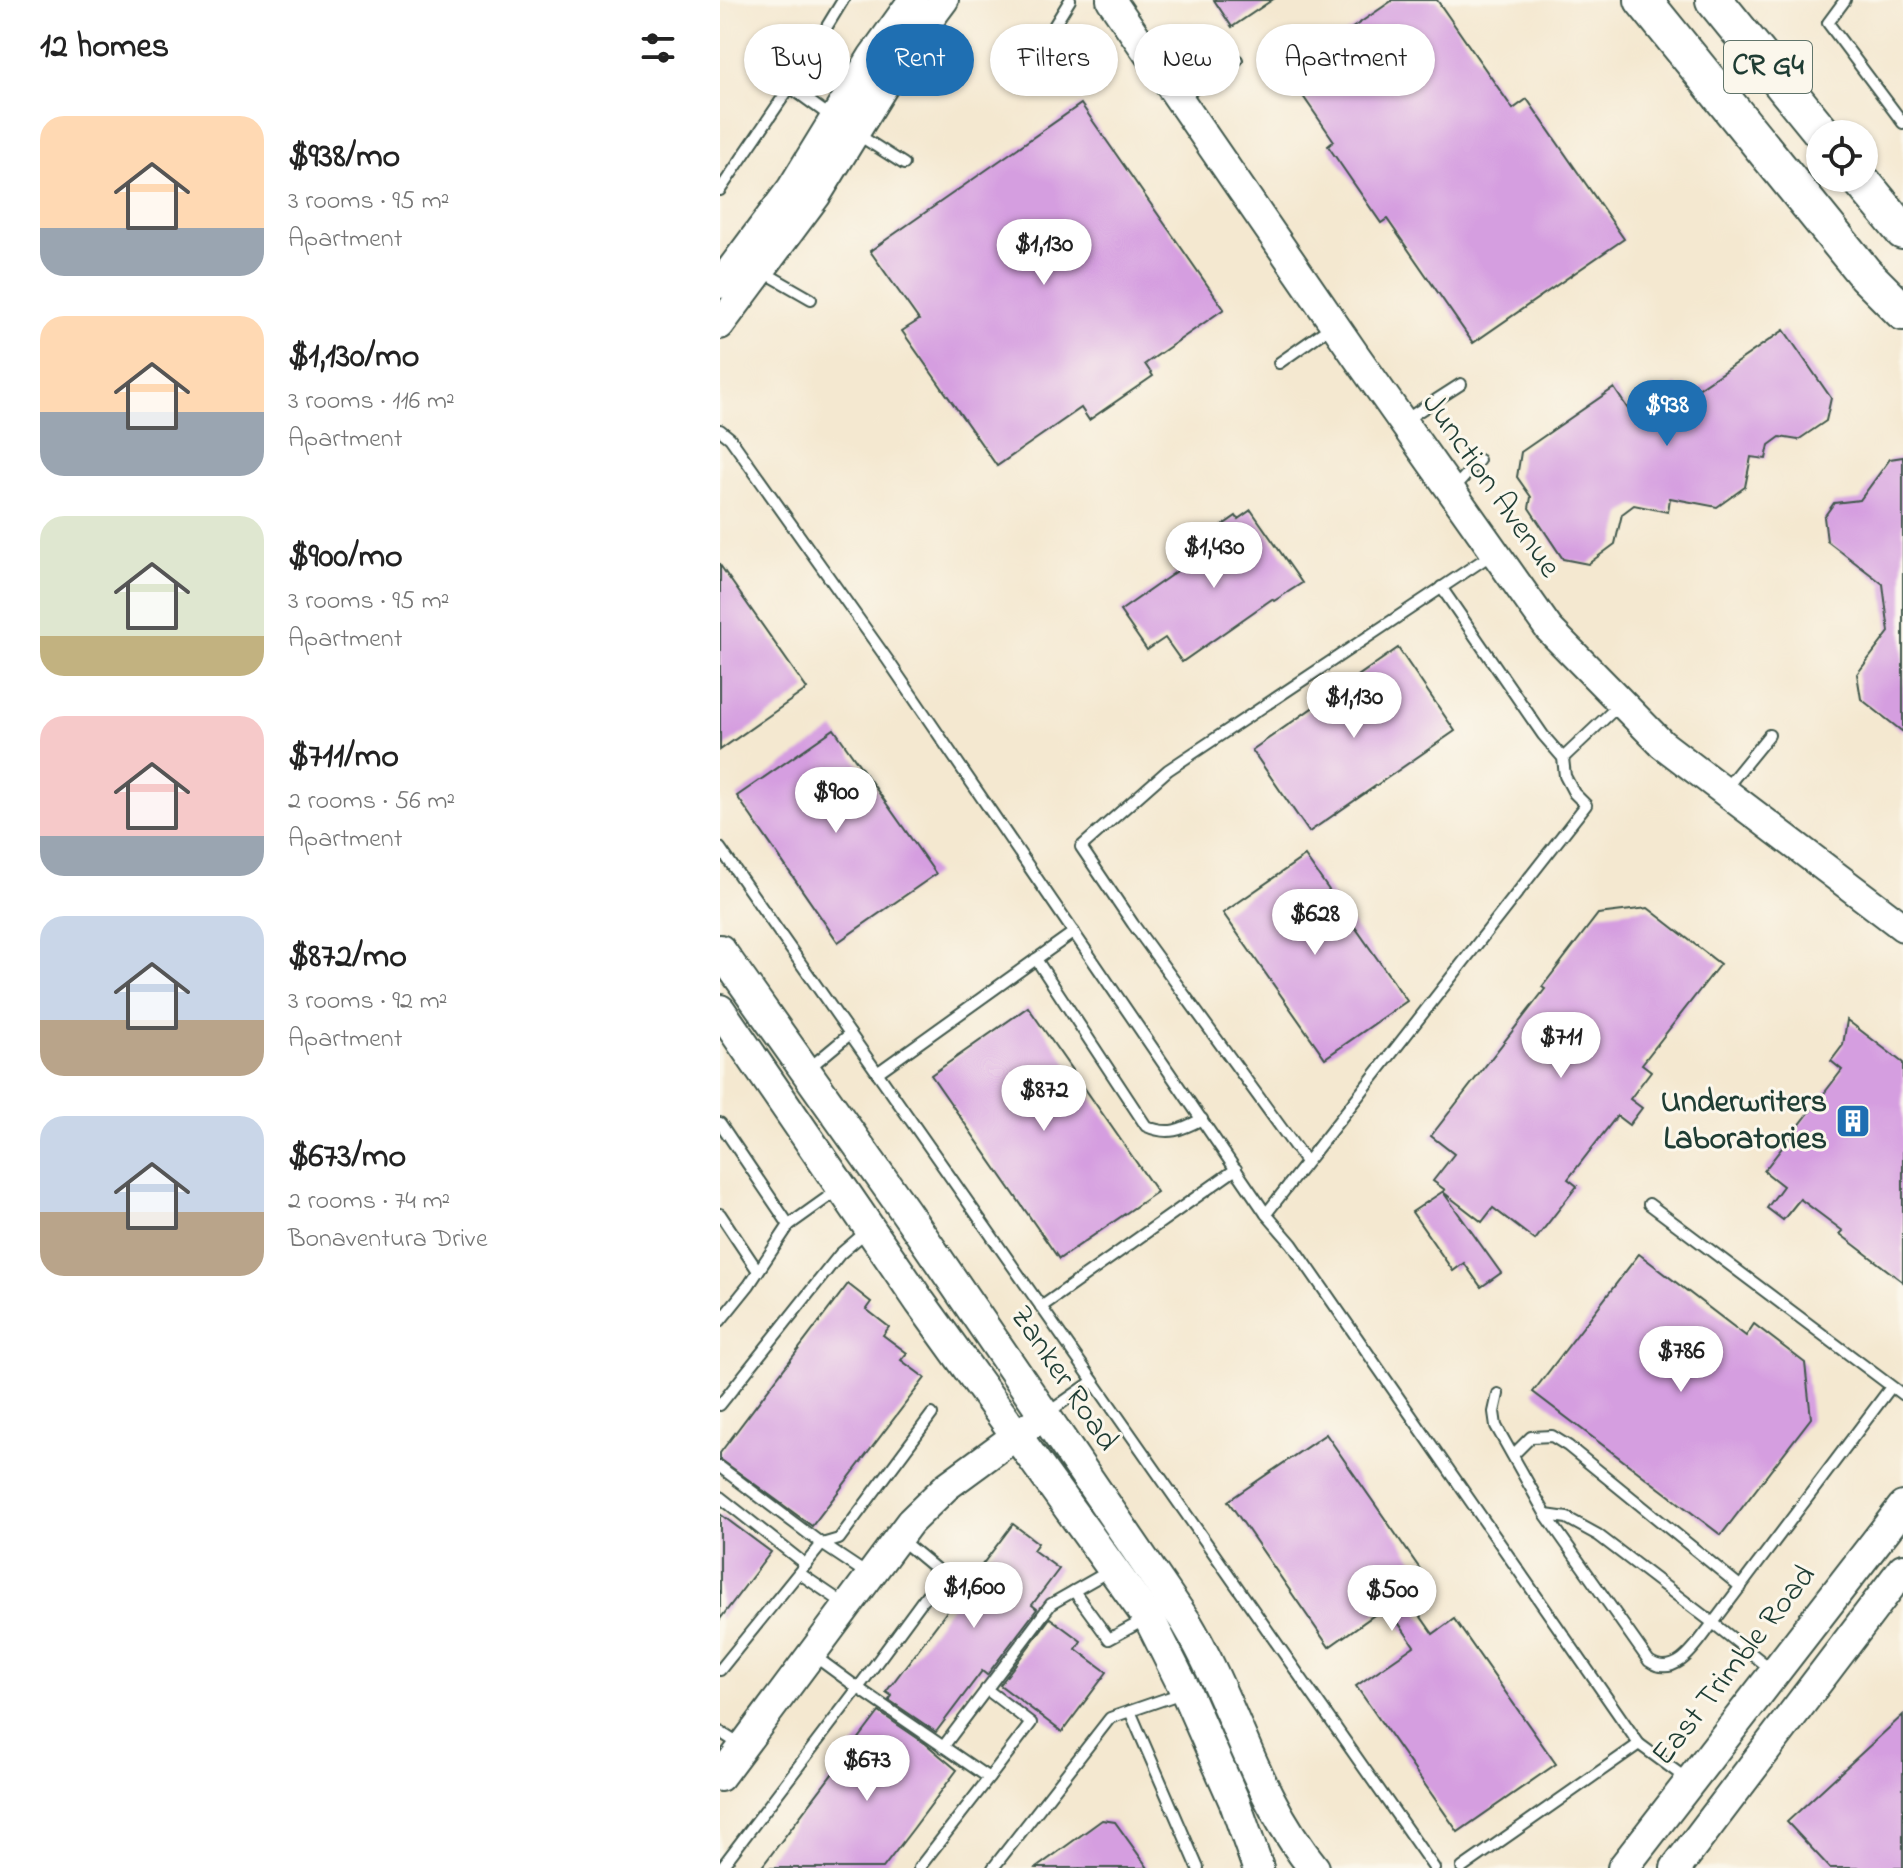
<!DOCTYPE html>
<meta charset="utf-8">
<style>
:root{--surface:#fff;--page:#f2f2f2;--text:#222;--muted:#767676;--accent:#1f6fb2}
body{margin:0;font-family:"Indie Flower",sans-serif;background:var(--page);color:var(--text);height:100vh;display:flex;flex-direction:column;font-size:30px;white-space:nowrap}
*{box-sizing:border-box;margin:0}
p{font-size:26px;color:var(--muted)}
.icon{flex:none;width:44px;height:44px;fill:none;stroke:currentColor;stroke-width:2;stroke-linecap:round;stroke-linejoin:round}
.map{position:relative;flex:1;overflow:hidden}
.panel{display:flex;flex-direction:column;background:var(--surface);width:720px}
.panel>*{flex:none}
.banner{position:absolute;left:24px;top:24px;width:760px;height:72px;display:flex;gap:16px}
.controls{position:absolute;left:1086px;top:120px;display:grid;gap:16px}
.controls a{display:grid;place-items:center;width:72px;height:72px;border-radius:50%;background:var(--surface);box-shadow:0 2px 6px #0004;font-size:40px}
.price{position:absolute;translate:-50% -68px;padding:0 18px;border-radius:28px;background:#fff;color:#222;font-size:26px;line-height:52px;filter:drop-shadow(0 2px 4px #0008)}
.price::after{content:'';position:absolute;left:50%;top:48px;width:24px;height:18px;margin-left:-12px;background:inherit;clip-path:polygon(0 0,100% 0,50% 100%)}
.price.current{background:var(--accent);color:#fff}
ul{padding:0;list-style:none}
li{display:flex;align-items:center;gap:24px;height:200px;padding:0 40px}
li span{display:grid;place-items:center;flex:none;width:224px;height:160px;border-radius:24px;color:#555}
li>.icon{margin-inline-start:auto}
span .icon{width:96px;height:96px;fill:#fffc;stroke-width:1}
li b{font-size:34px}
h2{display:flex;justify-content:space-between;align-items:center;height:96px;padding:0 40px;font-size:34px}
.tag{padding:0 28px;border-radius:36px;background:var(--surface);box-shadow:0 2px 6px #0004;font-size:28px;line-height:72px}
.tag.current{background:var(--accent);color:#fff}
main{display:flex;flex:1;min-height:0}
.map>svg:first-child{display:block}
.building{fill:#d59ee0}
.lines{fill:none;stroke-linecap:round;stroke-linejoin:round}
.lane-casing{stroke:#3f574b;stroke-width:14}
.secondary-casing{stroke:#3f574b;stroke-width:32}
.primary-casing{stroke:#3f574b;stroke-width:34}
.highway-casing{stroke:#3f574b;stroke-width:40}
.lane{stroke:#fff;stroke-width:10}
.secondary{stroke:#fff;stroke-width:28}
.primary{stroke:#fff;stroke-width:30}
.highway{stroke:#fff;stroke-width:36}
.labels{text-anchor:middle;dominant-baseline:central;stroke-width:6;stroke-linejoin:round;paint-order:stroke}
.shield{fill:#fbf7ec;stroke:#61756b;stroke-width:2}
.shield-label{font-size:30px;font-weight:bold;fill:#1f3d34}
.street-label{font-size:32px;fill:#1f3d34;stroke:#fbf7ec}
.poi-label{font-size:32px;font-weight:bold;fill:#1f3d34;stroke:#fbf7ec;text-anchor:end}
</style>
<main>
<section class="panel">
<h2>12 homes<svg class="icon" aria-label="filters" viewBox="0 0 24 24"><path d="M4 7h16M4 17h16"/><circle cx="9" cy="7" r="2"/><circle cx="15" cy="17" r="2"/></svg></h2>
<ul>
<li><span style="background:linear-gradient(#ffd9b3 70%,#9aa5b1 0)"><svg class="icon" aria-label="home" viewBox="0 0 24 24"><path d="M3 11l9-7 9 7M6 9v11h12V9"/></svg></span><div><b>$938/mo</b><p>3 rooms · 95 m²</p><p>Apartment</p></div></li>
<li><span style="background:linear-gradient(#ffd9b3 60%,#9aa5b1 0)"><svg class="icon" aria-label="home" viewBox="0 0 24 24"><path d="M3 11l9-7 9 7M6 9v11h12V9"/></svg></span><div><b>$1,130/mo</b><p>3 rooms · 116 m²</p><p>Apartment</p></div></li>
<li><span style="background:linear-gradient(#dfe7d0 75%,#c2b280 0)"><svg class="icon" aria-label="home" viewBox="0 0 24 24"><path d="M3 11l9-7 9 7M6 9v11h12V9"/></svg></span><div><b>$900/mo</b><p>3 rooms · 95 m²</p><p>Apartment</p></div></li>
<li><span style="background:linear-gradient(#f6c9c9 75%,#9aa5b1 0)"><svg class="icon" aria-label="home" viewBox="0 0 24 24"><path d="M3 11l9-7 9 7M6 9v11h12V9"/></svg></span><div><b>$711/mo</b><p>2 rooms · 56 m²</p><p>Apartment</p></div></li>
<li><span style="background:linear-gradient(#c9d6e8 65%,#b9a48a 0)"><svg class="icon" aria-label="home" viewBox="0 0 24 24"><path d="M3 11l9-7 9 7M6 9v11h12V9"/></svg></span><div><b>$872/mo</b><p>3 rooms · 92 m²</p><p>Apartment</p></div></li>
<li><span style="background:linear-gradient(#c9d6e8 60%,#b9a48a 0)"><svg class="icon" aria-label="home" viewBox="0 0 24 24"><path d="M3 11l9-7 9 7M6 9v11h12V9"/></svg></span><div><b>$673/mo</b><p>2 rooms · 74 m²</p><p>Bonaventura Drive</p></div></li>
</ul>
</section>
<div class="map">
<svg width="1183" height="1868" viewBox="0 0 1183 1868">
<rect width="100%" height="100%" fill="#fbf7ec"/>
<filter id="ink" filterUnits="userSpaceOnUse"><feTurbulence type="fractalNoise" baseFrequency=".0125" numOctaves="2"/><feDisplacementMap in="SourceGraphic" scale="16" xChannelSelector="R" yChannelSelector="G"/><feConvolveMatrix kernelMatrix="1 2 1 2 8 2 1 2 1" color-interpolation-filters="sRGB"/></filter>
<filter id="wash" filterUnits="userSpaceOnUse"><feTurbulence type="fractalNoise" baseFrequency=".006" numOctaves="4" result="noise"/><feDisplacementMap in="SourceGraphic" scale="32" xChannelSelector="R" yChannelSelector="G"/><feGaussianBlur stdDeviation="1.8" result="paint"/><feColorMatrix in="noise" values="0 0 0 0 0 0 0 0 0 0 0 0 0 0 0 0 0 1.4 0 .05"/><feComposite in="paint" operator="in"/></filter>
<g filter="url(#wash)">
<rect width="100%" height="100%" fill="#f4e8d0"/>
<g id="blocks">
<g class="building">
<polygon points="494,0 552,0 512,27"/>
<polygon points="673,0 717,0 793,109 807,99 904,239 753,343 667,219 661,223 608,146 614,141 567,73"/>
<polygon points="361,104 504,309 425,364 433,376 369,420 361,408 277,466 182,331 199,320 150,251"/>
<polygon points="1064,330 1111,398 1106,421 1078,440 1060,437 1049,445 1046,459 1031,457 1025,487 997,507 950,498 948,512 914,505 902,514 895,544 868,564 843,559 809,508 811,497 797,477 801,452 894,388 912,415 956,385 965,398"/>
<polygon points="1183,457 1183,732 1141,699 1137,674 1169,632 1163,584 1107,541 1104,517 1114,503 1140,500 1170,459"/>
<polygon points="531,510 582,583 554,601 552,599 462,662 445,638 427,650 400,611 500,541 493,532 516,516 518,519"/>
<polygon points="0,565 87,689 0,750"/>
<polygon points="678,648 735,731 589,832 532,750"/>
<polygon points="114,729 216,874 118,942 17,796"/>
<polygon points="585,856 687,1001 605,1058 503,913"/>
<polygon points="928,908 1000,964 922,1064 931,1071 910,1099 922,1108 909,1125 897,1116 848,1179 857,1186 815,1240 773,1208 762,1222 723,1192 781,1273 761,1287 744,1263 733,1271 692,1212 725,1190 713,1181 734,1154 711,1136 825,989 822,987 878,914"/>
<polygon points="308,1007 437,1192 339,1259 211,1075"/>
<polygon points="1127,1020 1183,1063 1183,1282 1120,1234 1123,1231 1080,1199 1063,1220 1047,1208 1063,1186 1044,1171 1122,1070 1111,1061 1123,1045"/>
<polygon points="919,1254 1026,1336 1034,1324 1085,1363 1091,1418 1001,1535 813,1392"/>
<polygon points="128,1284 151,1302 146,1309 169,1327 163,1335 187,1353 181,1360 205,1378 92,1526 0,1459 0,1453"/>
<polygon points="606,1434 707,1579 685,1594 713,1634 734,1619 836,1764 738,1832 636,1686 694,1646 667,1606 609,1647 508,1501"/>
<polygon points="0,1514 51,1552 0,1619"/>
<polygon points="293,1524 318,1543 313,1550 339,1569 312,1605 317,1609 267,1675 262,1671 216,1732 169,1700 172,1696 166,1692"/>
<polygon points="330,1618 361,1641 356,1649 387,1672 342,1732 280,1685"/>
<polygon points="159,1712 206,1744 237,1770 193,1829 163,1868 41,1868"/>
<polygon points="1183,1715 1183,1868 1110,1868 1067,1822"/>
<polygon points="382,1820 395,1822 428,1868 316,1868"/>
</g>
</g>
</g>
<g filter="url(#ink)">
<use href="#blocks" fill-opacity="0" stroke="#3f574b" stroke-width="2"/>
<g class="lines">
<g class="lane-casing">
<g id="lane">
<polyline points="1125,0 1108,23 1183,123"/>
<polyline points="334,26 350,0"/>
<polyline points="70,87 114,119"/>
<polyline points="462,97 517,60"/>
<polyline points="137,134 184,164"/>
<polyline points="0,190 70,87 123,0"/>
<polyline points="42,271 91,299"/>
<polyline points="559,363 613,325"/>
<polyline points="685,420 741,384"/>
<polyline points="0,430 10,438 167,659 546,1214 572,1244 622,1316 919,1744 968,1780"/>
<polyline points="733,490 759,460"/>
<polyline points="843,758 900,704"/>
<polyline points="1005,789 1049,735"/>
<polyline points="0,848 714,1868"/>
<path d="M316 959 426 1126C448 1136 461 1130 482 1119"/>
<polyline points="88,1069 130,1034"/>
<polyline points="157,1073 354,932"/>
<polyline points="0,1123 69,1225"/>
<polyline points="586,1162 413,924 361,847 448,770 772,554"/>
<polyline points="929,1204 1183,1395"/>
<polyline points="0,1214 38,1271"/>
<polyline points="546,1214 866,805 854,793 845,776 843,758 823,735 721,587"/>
<polyline points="321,1307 516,1169"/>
<polyline points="0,1321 29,1285 69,1225 118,1190"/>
<path d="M778 1394 774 1412 776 1426 826 1515 929 1661C957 1680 977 1643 993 1623L878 1535 847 1518 826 1515"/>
<polyline points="0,1405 120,1254 148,1230"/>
<polyline points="326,1414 373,1381"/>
<polyline points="793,1455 811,1437 832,1436 848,1446 1021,1587"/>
<polyline points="0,1467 102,1544 147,1574"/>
<polyline points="0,1497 86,1565"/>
<polyline points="180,1539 222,1574 138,1688 269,1778 199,1868"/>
<polyline points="79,1573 126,1605"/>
<polyline points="354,1591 389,1639 426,1619"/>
<polyline points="1051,1669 993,1623 1171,1387"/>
<polyline points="0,1670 102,1544 119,1539 212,1414"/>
<polyline points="266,1689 311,1723 269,1778"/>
<polyline points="410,1711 478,1868"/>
<polyline points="0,1732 22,1746"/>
<polyline points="223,1747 331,1604 389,1571"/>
<polyline points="1,1868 138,1688 93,1655"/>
<polyline points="273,1868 390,1718 465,1692"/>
<polyline points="742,1868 919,1744"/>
</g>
</g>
<g class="secondary-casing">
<g id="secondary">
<polyline points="391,0 636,356 829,629 942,744 1183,927"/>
<polyline points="0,284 71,189 152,57 193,0"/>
<polyline points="0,325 96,196 183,55 224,0"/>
<polyline points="0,1777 190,1522 227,1486 324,1415"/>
</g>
</g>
<g class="primary-casing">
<g id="primary">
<path d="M0 950 185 1211 466 1622C514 1702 534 1795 594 1868"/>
<polyline points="0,1010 200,1302 431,1622 466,1692 515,1803 538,1868"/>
<polyline points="903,1868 1183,1507"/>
<polyline points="956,1868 1183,1569"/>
</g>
</g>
<g class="highway-casing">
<g id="highway">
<polyline points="923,0 1145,274 1183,312"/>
<polyline points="994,0 1103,134"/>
<polyline points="1139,178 1183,231"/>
</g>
</g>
<use href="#lane" class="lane"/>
<use href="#secondary" class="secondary"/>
<use href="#primary" class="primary"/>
<use href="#highway" class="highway"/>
</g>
</g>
<defs>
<g id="building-square" transform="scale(1.8)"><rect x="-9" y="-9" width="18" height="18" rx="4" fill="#1f6fb2" stroke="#fbf7ec"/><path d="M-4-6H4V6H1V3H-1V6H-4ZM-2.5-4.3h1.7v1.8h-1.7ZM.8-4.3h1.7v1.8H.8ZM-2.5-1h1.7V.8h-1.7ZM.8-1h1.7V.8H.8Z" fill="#fff"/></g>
</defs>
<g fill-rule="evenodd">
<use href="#building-square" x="1133" y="1121"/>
</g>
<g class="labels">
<rect class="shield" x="1004" y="41" width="88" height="52" rx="6"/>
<g class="shield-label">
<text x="1048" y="67">CR G4</text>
</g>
<g class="street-label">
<text transform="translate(770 486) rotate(55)">Junction Avenue</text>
<text transform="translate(343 1379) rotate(56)">Zanker Road</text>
<text transform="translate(1015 1666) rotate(-52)">East Trimble Road</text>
</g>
<g class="poi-label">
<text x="1107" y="1103">Underwriters<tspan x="1107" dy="37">Laboratories</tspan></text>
</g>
</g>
</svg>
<div class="controls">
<a><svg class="icon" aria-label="locate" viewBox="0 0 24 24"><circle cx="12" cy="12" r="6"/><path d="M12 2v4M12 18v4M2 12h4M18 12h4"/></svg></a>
</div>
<b class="price" style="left:324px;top:287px">$1,130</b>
<b class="price current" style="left:947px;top:448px">$938</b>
<b class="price" style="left:494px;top:590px">$1,430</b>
<b class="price" style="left:634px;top:740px">$1,130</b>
<b class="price" style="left:116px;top:835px">$900</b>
<b class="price" style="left:595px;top:957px">$628</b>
<b class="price" style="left:841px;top:1080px">$711</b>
<b class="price" style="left:324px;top:1133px">$872</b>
<b class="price" style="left:961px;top:1394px">$786</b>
<b class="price" style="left:254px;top:1630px">$1,600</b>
<b class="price" style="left:672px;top:1633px">$500</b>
<b class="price" style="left:147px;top:1803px">$673</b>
<div class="banner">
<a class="tag">Buy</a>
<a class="tag current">Rent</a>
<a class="tag">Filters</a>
<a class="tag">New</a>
<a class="tag">Apartment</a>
</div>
</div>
</main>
